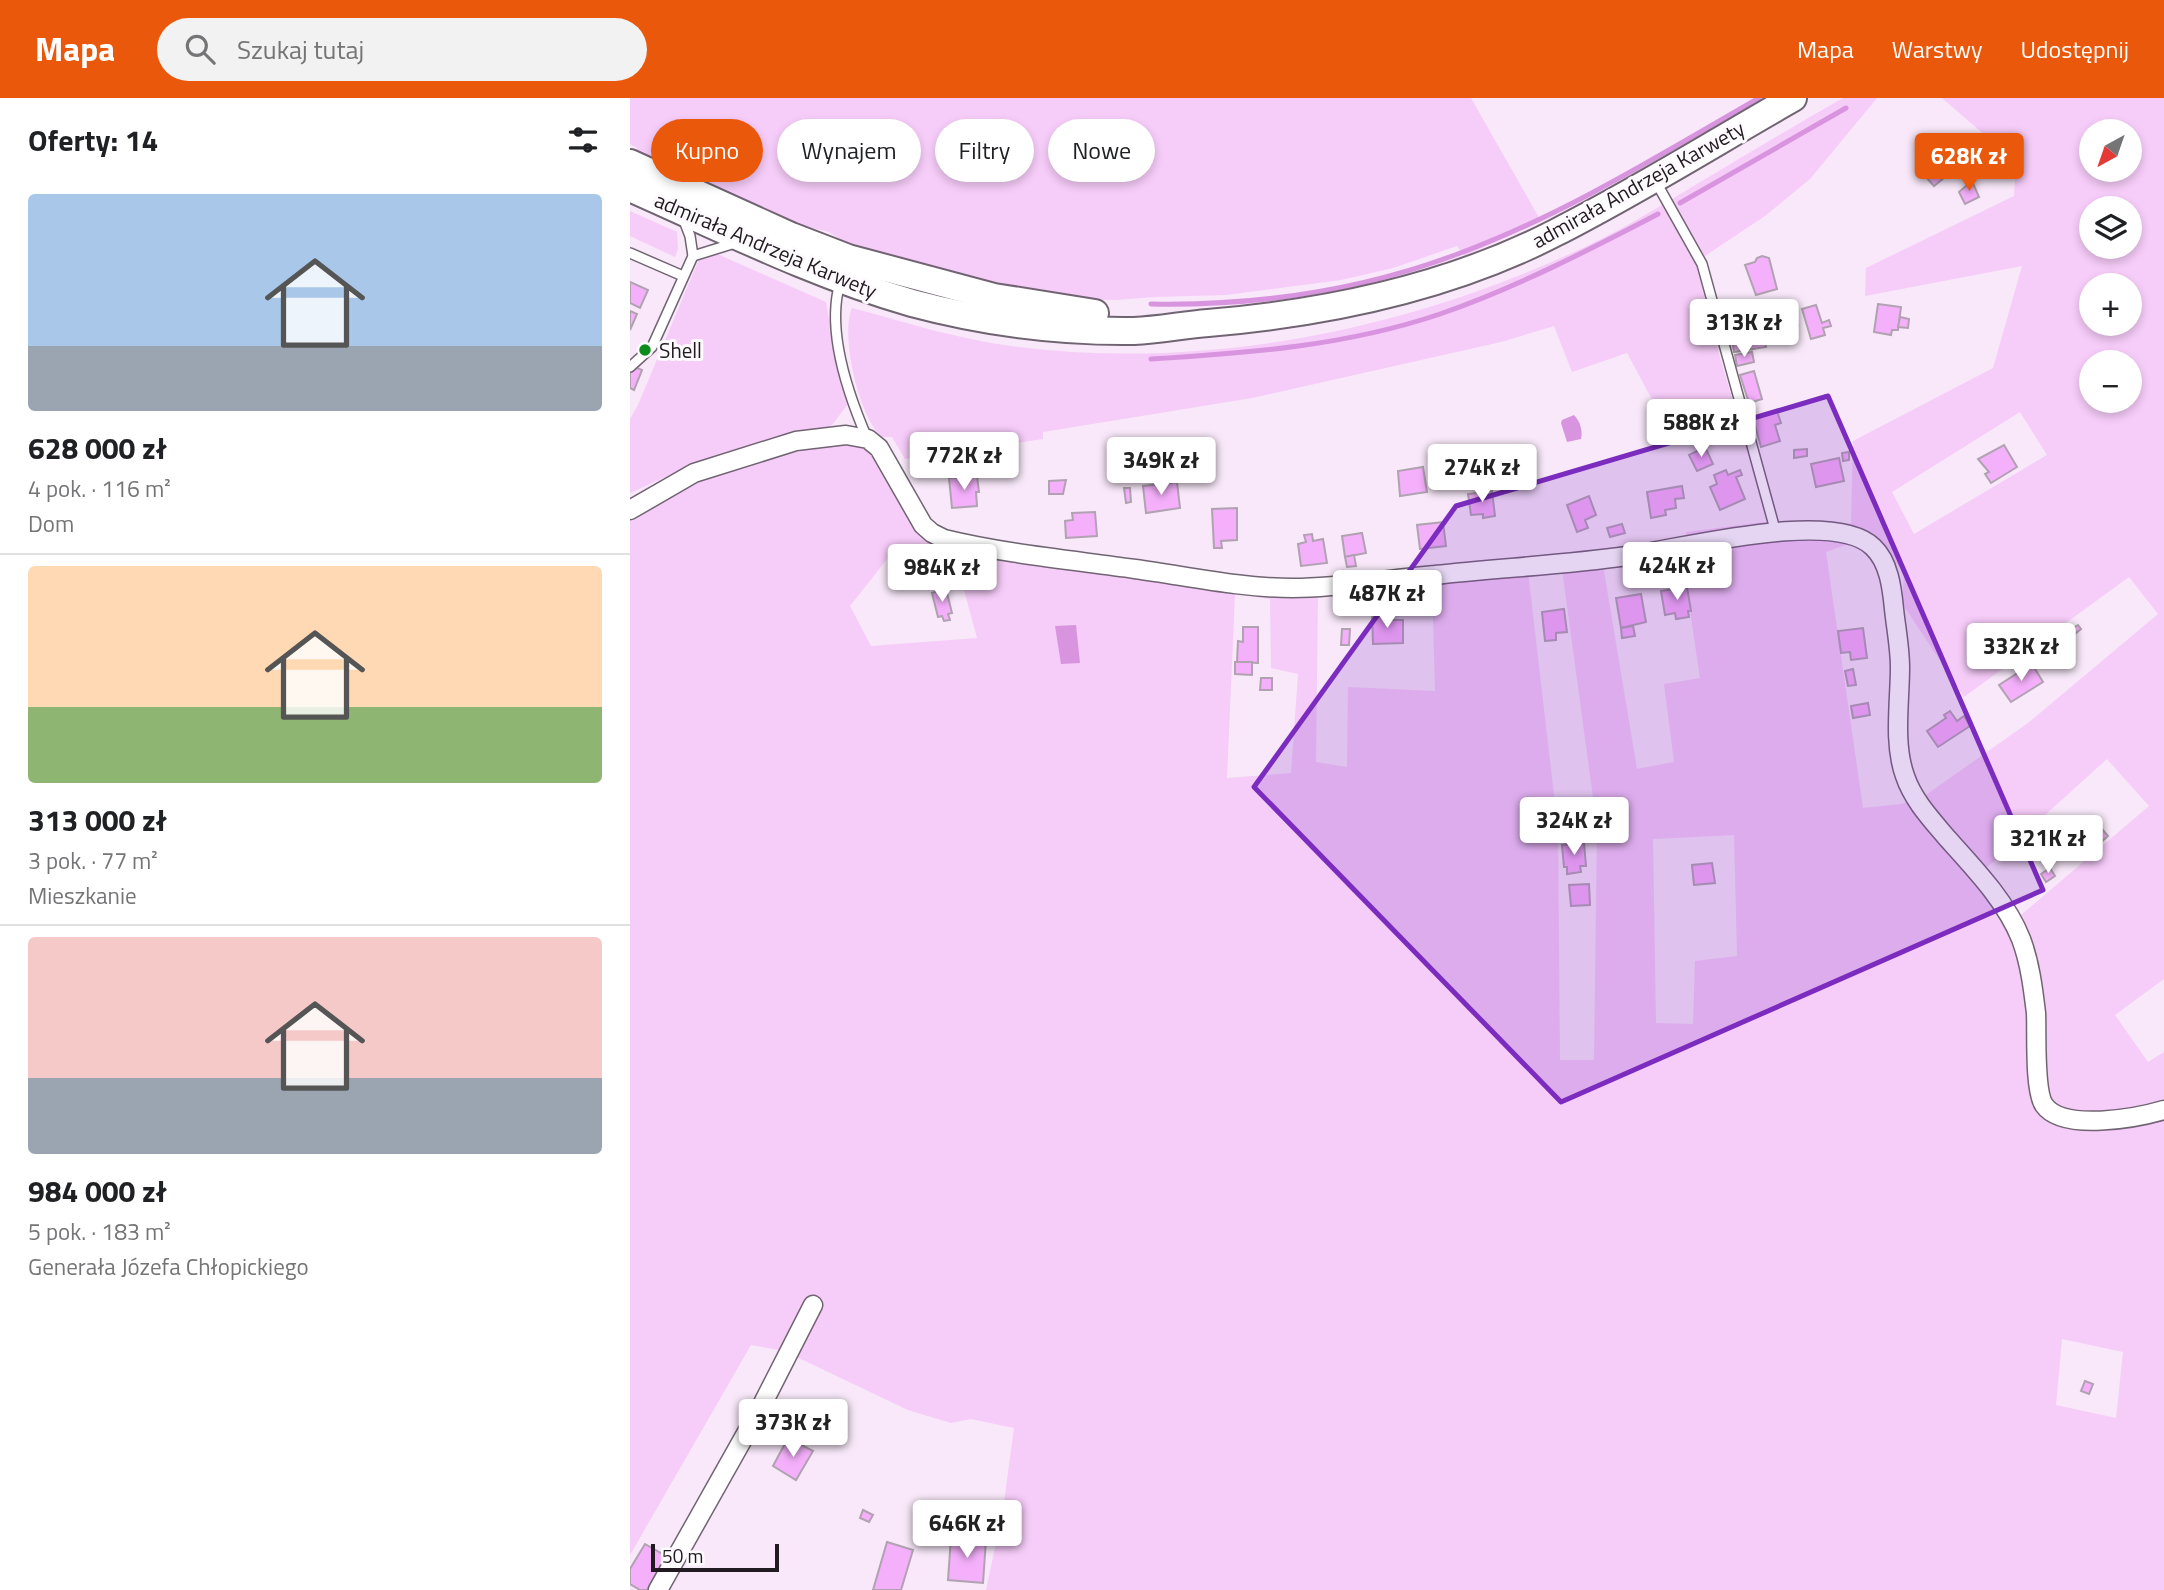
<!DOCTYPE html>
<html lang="pl">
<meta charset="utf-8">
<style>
:root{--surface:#fff;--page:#f2f2f2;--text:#202124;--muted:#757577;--line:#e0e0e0;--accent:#ea580c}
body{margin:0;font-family:"Titillium Web",sans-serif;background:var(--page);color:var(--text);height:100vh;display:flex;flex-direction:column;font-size:26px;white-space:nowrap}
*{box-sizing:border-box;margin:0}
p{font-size:23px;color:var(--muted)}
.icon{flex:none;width:38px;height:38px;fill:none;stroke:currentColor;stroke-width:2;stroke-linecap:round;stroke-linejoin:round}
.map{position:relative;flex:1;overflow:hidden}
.sheet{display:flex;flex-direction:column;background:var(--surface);width:630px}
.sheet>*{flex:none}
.top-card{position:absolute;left:21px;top:21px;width:665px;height:63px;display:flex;gap:14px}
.needle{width:46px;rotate:220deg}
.buttons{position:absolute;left:1449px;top:21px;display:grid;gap:14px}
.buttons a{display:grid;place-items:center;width:63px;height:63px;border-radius:50%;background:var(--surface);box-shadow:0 4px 10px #0003;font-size:35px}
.scale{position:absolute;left:21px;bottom:18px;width:128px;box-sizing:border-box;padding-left:7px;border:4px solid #211b21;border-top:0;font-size:19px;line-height:24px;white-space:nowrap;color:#211b21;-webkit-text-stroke:5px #fdfafe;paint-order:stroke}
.price{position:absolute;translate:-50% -60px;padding:0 16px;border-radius:7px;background:#fff;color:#222;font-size:23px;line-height:46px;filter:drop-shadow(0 2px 4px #0008)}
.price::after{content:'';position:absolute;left:50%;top:42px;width:21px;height:16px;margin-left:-10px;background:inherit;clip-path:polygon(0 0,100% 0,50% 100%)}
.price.on{background:var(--accent);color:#fff}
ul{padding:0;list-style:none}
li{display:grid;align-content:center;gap:14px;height:371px;padding:0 28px}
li+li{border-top:2px solid var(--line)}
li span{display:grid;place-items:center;height:217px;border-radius:7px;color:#555}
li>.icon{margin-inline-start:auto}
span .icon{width:126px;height:126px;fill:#fffc;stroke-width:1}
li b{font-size:30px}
h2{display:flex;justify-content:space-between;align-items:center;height:84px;padding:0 28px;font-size:30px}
.tag{padding:0 24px;border-radius:32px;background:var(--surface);box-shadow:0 4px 10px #0003;font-size:24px;line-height:63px}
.tag.on{background:var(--accent);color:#fff}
header{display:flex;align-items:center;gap:42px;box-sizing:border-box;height:98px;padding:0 35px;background:var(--accent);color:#fff}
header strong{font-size:33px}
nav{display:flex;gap:38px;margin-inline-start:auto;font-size:24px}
.search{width:490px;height:63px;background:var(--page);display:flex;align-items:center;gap:18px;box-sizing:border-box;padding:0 24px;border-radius:38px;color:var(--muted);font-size:26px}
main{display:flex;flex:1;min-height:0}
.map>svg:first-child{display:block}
.green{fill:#f6ccf9;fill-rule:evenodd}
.water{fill:#d894de}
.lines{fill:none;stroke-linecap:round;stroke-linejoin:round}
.stream{stroke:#d894de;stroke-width:5}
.building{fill:#f5b0fb;stroke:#b0a2b1;stroke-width:2}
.service-casing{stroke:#716472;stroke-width:12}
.minor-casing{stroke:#716472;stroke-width:21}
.secondary-casing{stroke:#716472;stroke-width:30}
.service{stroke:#fff;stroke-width:9}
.minor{stroke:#fff;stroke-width:18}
.secondary{stroke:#fff;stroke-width:26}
.marked{fill:#7b2cbf;fill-opacity:0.2;stroke:#7b2cbf;stroke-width:5;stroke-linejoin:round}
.poi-dot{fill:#0d8e1c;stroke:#fdfafe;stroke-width:2.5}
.labels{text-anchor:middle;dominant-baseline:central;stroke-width:6;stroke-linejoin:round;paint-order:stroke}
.street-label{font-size:21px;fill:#211b21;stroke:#fdfafe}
.poi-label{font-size:21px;fill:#211b21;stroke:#fdfafe;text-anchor:start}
</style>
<header>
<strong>Mapa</strong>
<div class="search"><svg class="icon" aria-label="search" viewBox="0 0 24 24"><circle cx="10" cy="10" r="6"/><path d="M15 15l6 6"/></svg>Szukaj tutaj</div>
<nav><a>Mapa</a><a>Warstwy</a><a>Udostępnij</a></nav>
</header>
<main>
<section class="sheet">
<h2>Oferty: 14<svg class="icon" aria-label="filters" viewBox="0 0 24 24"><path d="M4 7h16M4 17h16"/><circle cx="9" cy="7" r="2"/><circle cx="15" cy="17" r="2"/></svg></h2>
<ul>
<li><span style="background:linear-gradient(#a9c7e8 70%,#9aa5b1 0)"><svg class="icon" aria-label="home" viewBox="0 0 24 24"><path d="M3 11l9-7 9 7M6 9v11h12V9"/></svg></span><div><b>628 000 zł</b><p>4 pok. · 116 m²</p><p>Dom</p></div></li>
<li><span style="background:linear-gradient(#ffd9b3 65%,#8fb573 0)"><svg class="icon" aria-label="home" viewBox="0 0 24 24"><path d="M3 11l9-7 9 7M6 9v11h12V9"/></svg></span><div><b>313 000 zł</b><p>3 pok. · 77 m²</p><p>Mieszkanie</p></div></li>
<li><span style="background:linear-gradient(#f6c9c9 65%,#9aa5b1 0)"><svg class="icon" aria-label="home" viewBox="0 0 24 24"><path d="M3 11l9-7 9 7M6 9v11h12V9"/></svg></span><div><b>984 000 zł</b><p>5 pok. · 183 m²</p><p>Generała Józefa Chłopickiego</p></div></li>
</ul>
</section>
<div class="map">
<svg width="1534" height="1492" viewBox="0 0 1534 1492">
<rect width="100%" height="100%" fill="#f8e8f9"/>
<g class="green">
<polygon points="0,0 841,0 911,123 834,158 827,148 763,170 711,182 596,197 524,199 486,202 414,200 224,150 199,134 175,128 6,55 7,50 0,46"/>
<path d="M1213 0H1247L1180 81 1135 118 1066 164 1084 239 1105 310 1033 322 997 255 942 274 924 228 871 244 622 300 413 334V341L275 361 262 339H252C229 320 210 237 222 210 274 224 327 241 381 248 572 273 768 234 942 155 985 136 1027 110 1067 86 1115 57 1164 28 1213 0Z"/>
<path d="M1312 0H1534V881L1485 917 1518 964 1534 954V1492H356L373 1412 384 1330 341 1321 321 1325 278 1312 154 1253 121 1247 0 1457V413L5 422 33 400 66 384 94 373 190 348 230 347 246 355 288 431 303 448 269 446 220 508 241 548 347 540 328 470 340 453 688 495 686 664 717 669 718 589 805 593 802 483 898 474 928 731 930 962H964L967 729 932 471 973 467 1007 671 1044 664 1034 586 1070 580 1052 459 1063 457 1056 434 1133 424 1221 425 1223 343 1363 270 1392 168 1235 198 1236 170 1384 98 1386 64ZM1461 33H1500V72H1461ZM1461 110H1500V149H1461ZM1461 187H1500V226H1461ZM1461 264H1500V303H1461ZM1390 314 1417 357 1284 436 1262 394ZM1240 438 1262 458 1274 477 1272 505 1334 599 1499 479 1528 516 1398 625 1293 699 1271 706 1233 710 1196 454ZM605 496 640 501 641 570 668 576 661 675 597 680ZM1477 661 1519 708 1391 817 1354 772ZM1104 737 1107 858 1065 863 1063 926 1026 925 1023 741ZM1432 1241 1493 1254 1486 1320 1426 1307Z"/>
<polygon points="0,113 47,134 48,151 45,159 0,138"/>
<polygon points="85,155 196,204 205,256 218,306 202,327 183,336 111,351 62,367 0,395 0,321 8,307 69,161"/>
</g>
<g class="water">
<path d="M944 317C950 323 953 333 951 341L937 344 931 325 932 322Z"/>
<polygon points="446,527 450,565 431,566 425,528"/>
</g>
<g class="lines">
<g class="stream">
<polyline points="1050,105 1216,10"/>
<path d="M521 206C626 208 734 192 833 154 937 115 1033 55 1129 0"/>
<path d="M521 261C618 255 716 248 810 216 885 190 957 153 1028 116"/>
</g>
</g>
<g class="building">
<polygon points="1310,49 1327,69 1304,88 1287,69"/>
<polygon points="1342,83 1349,99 1335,106 1329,94"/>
<polygon points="1132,158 1139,160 1147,191 1126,197 1115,167 1125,164 1127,160"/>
<polygon points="0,184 18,192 10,210 0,205"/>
<polygon points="1248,206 1271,209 1268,232 1262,232 1261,237 1244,234"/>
<polygon points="1186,207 1192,225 1199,222 1201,228 1193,230 1195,237 1181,241 1172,211"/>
<polygon points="1162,210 1168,228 1154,233 1148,214"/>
<polygon points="0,213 7,216 0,232"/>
<polygon points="1270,219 1279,221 1278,230 1268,229"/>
<polygon points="1133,227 1136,249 1104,254 1102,239 1120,236 1118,230"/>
<polygon points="1122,254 1124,264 1107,268 1105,257"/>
<polygon points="0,267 12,272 4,292 0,290"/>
<polygon points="1124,273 1132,301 1119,305 1110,277"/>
<polygon points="1147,313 1151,325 1145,327 1150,343 1131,349 1123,320"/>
<polygon points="1374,347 1387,369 1361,385 1355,376 1359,374 1348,361"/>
<polygon points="1075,349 1083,366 1067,373 1059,357"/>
<polygon points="1177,351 1177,358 1164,360 1164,352"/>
<polygon points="1219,354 1219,362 1213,363 1212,355"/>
<polygon points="1209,360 1214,383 1186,389 1181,366"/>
<polygon points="793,369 797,394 770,398 768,373"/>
<polygon points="1096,372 1098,377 1110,372 1112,377 1106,379 1115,401 1090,412 1080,389 1087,386 1084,377"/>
<polygon points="347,378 349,394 346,394 347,408 322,410 319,380"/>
<polygon points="436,382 433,396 419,396 419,383"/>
<polygon points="547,384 550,410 516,415 513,388"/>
<polygon points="1052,388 1054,400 1045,401 1046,410 1035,412 1036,417 1021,420 1017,394"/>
<polygon points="494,390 500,390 501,404 496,405"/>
<polygon points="862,393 865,418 853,420 853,416 841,417 838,396"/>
<polygon points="959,398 966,417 955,422 958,430 947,434 937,407"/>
<polygon points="607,410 607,442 591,443 592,450 584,450 582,411"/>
<polygon points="465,414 467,438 436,440 435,423 443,422 442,415"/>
<polygon points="813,424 816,448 790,451 787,427"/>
<polygon points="992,426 995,435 980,439 977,430"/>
<polygon points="732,435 736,455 715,459 712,438"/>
<polygon points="682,436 683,443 693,441 697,465 671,468 668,446 676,444 674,437"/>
<polygon points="724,457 726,468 717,469 715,459"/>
<polygon points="1057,489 1061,513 1058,513 1059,519 1046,521 1045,515 1035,517 1031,493"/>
<polygon points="316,491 322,515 318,516 320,522 314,523 312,518 308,519 302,495"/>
<polygon points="1011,496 1016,524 991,530 986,500"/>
<polygon points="934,511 937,534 926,535 926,542 915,543 912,514"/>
<polygon points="742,515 759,515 759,522 773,522 773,545 743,546"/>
<polygon points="1448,527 1451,531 1441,539 1437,534"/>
<polygon points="1003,528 1005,538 992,540 991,530"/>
<polygon points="613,529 628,529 628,565 607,564 608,543 613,544"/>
<polygon points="1233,530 1237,560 1221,562 1220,554 1211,555 1208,533"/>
<polygon points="712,531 720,531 719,547 711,547"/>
<polygon points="605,564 622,564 622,577 605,576"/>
<polygon points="1402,566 1413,584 1381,604 1369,587"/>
<polygon points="1223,571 1226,587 1218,588 1215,573"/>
<polygon points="631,580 642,580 642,592 630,592"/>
<polygon points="1238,605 1240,617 1223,620 1221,608"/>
<polygon points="1320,613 1327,623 1334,618 1340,628 1308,649 1297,633 1316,620 1314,617"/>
<polygon points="1464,722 1478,738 1459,755 1445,738"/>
<polygon points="954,745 956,768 950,768 951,774 937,776 937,769 934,769 932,747"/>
<polygon points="1082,765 1085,785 1064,787 1062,767"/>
<polygon points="1420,770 1425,778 1416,784 1411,776"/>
<polygon points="959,786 960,807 941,808 939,787"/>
<polygon points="1455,1283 1463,1286 1459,1296 1451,1293"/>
<polygon points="158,1340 183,1353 166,1382 143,1368"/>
<polygon points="233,1412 243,1417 239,1424 230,1420"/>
<polygon points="321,1439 356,1442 353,1485 318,1482"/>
<polygon points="257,1444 283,1452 271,1492 243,1492"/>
<polygon points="15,1446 36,1458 17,1492 10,1492 0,1486 0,1471"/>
</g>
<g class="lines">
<g class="service-casing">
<g id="service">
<polyline points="1026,84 1072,166 1146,435"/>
<polyline points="0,155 53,178"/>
<polyline points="63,158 105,145"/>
<path d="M210 185C196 232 218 296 237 340"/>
<polyline points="0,269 22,249 63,158 60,138 53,120"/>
</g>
</g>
<g class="minor-casing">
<g id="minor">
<path d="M0 412 64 375 166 343 216 337 238 341 249 350 293 427 302 435 314 441C376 456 441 462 505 471 557 478 610 490 663 490 711 490 757 481 805 477 869 470 933 467 997 458 1050 451 1204 410 1243 449 1259 464 1262 490 1264 511 1266 530 1270 550 1270 569 1270 604 1263 645 1275 678 1283 702 1301 721 1317 740 1344 770 1376 803 1391 841 1400 865 1403 890 1406 915 1407 935 1404 992 1414 1007 1433 1034 1507 1020 1534 1012"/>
<polyline points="28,1492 131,1309 183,1207"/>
</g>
</g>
<g class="secondary-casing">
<g id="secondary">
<polyline points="0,65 161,138 218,160 364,199 465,215"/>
<path d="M0 90C93 131 184 177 282 205 353 224 430 234 504 233 529 232 553 227 578 225 697 215 818 190 925 135 1006 94 1084 45 1163 0"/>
</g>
</g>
<use href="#service" class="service"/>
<use href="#minor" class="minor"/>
<use href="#secondary" class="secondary"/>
</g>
<path class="marked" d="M1198 298 1413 792 931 1004 624 689 826 408Z"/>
<circle class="poi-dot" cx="15" cy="252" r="7"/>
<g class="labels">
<g class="street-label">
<text transform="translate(1008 86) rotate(-29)">admirała Andrzeja Karwety</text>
<text transform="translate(136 147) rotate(23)">admirała Andrzeja Karwety</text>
</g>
<g class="poi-label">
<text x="29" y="252">Shell</text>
</g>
</g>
</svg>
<div class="buttons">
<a><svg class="needle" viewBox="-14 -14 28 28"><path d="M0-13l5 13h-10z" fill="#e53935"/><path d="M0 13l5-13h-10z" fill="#757577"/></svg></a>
<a><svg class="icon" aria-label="layers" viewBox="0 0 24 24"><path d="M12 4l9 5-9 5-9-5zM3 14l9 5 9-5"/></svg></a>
<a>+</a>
<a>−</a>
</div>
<div class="scale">50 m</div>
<b class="price on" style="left:1339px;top:95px">628K zł</b>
<b class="price" style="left:1114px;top:261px">313K zł</b>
<b class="price" style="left:1071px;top:361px">588K zł</b>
<b class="price" style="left:334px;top:394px">772K zł</b>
<b class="price" style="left:531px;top:399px">349K zł</b>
<b class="price" style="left:852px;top:406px">274K zł</b>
<b class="price" style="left:1047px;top:504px">424K zł</b>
<b class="price" style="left:312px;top:506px">984K zł</b>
<b class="price" style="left:757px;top:532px">487K zł</b>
<b class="price" style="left:1391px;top:585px">332K zł</b>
<b class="price" style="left:944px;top:759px">324K zł</b>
<b class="price" style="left:1418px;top:777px">321K zł</b>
<b class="price" style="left:163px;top:1361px">373K zł</b>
<b class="price" style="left:337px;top:1462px">646K zł</b>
<div class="top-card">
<a class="tag on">Kupno</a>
<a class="tag">Wynajem</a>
<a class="tag">Filtry</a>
<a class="tag">Nowe</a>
</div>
</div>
</main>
